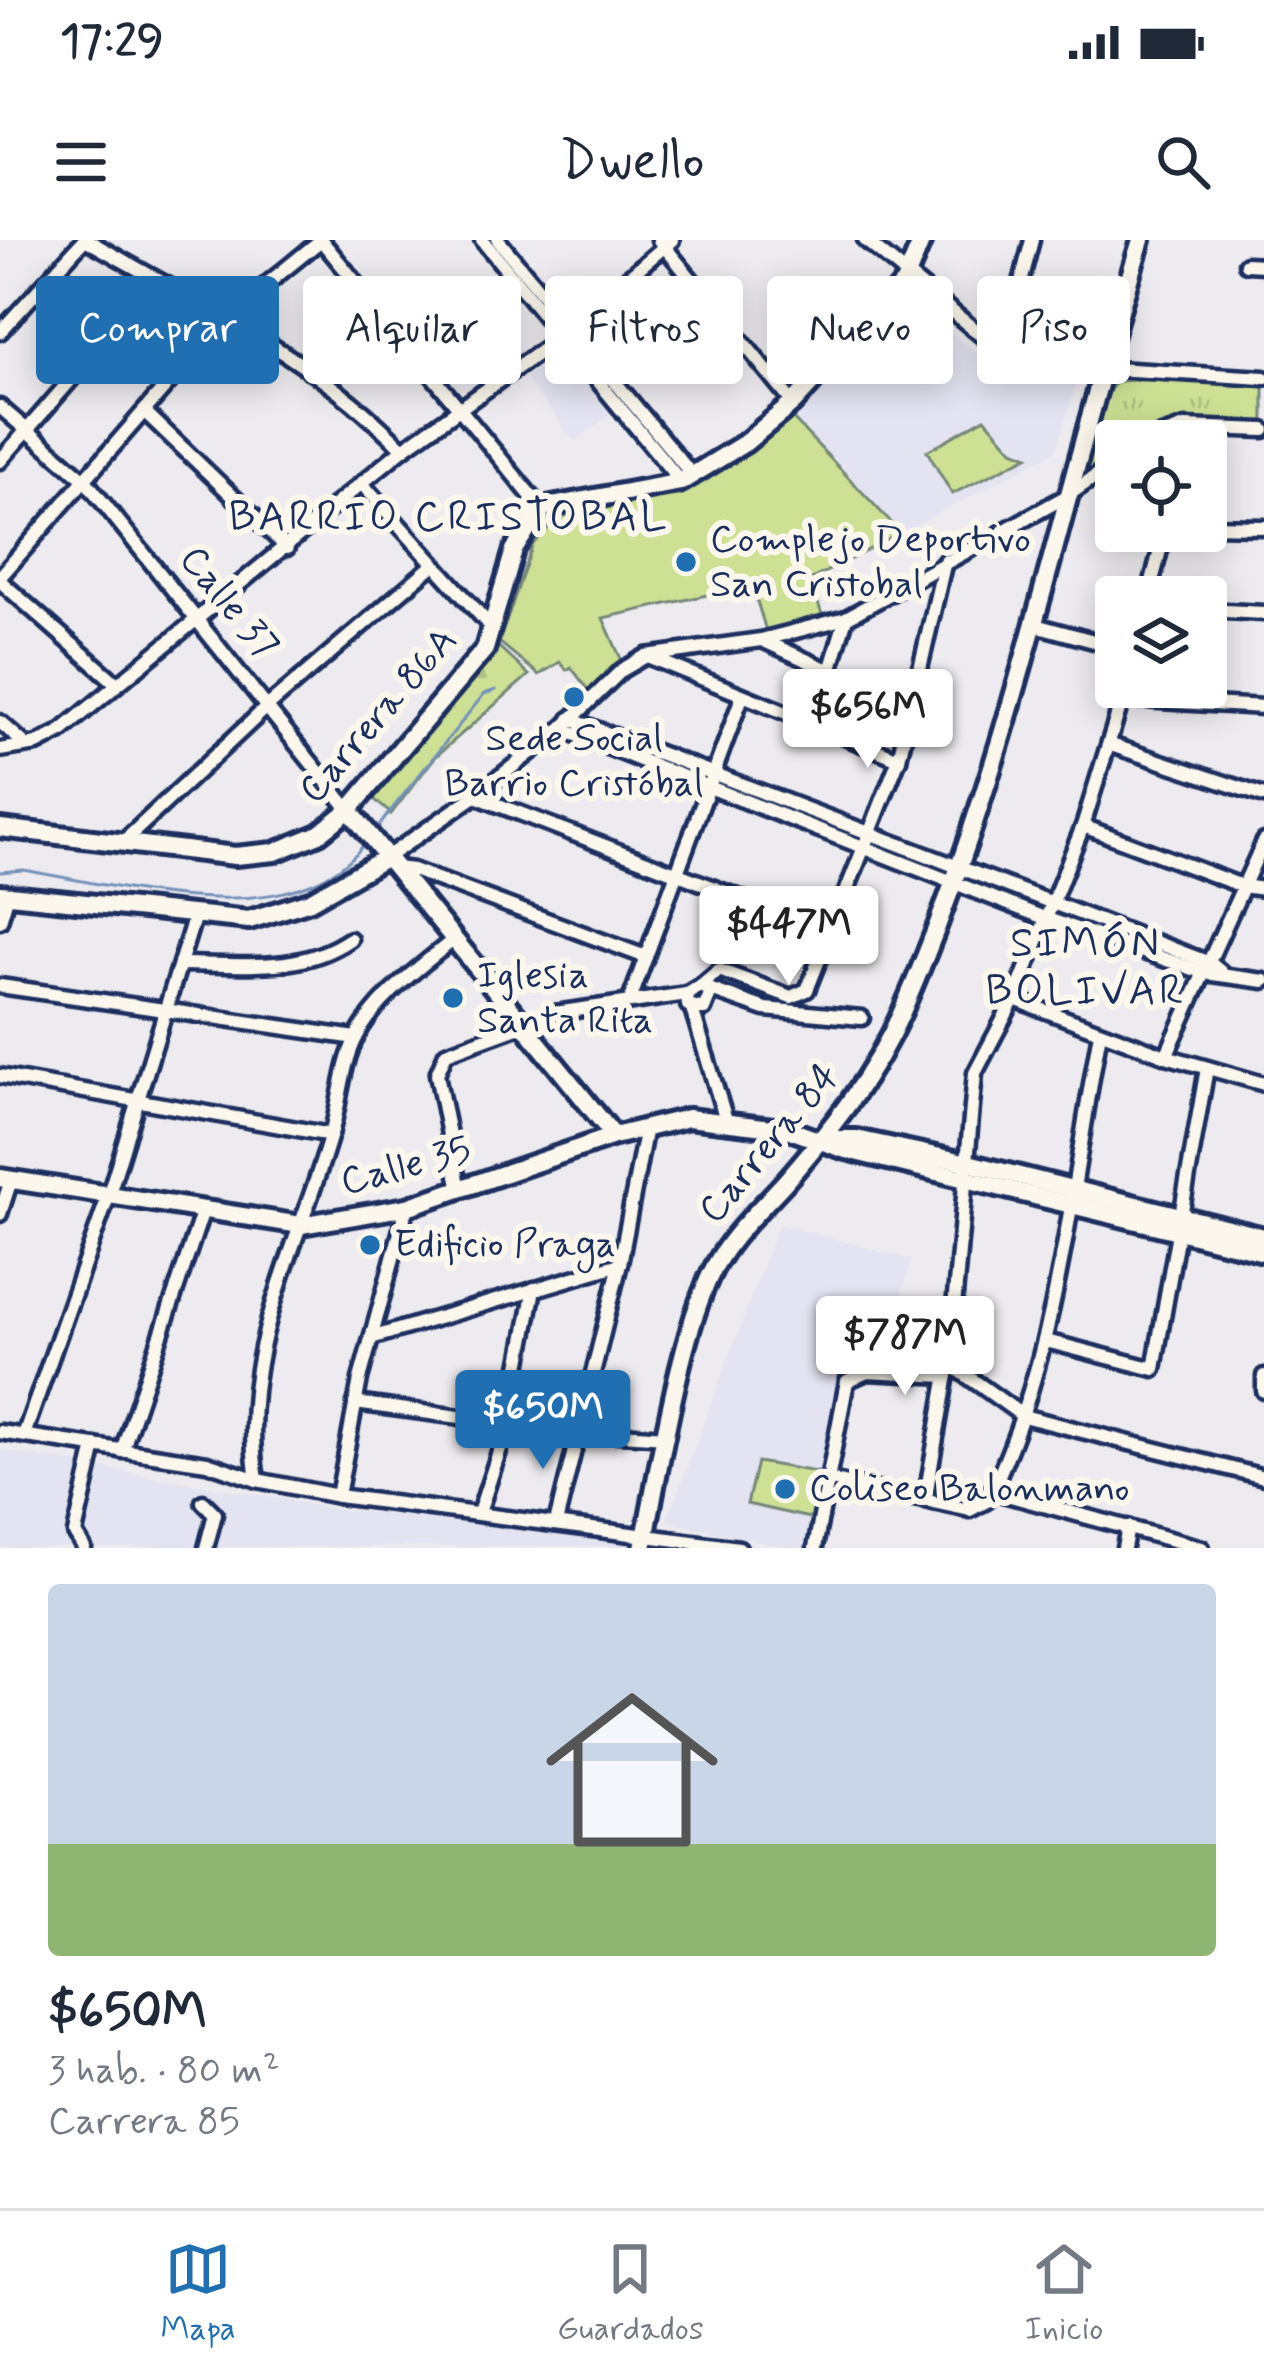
<!DOCTYPE html>
<html lang="es">
<meta charset="utf-8">
<style>
:root{--surface:#fff;--page:#f6f6f7;--text:#1f2937;--muted:#747a83;--line:#e0e1e3;--accent:#1f6fb2}
body{margin:0;font-family:Mynerve,sans-serif;background:var(--page);color:var(--text);height:100vh;display:flex;flex-direction:column;font-size:45px;white-space:nowrap}
*{box-sizing:border-box;margin:0}
p{font-size:39px;color:var(--muted)}
.icon{flex:none;width:66px;height:66px;fill:none;stroke:currentColor;stroke-width:2;stroke-linecap:round;stroke-linejoin:round}
.map{position:relative;height:1308px;overflow:hidden}
.side{display:flex;flex-direction:column;background:var(--surface);flex:1}
.side>*{flex:none}
.guide{position:absolute;left:36px;top:36px;width:1194px;height:108px;display:flex;gap:24px}
.fabs{position:absolute;left:1095px;top:180px;display:grid;gap:24px}
.fabs a{display:grid;place-items:center;width:132px;height:132px;border-radius:12px;background:var(--surface);box-shadow:0 6px 30px #0003;font-size:60px}
.price{position:absolute;translate:-50% -102px;padding:0 27px;border-radius:12px;background:#fff;color:#222;font-size:39px;line-height:78px;filter:drop-shadow(0 3px 6px #0008)}
.price::after{content:'';position:absolute;left:50%;top:72px;width:36px;height:27px;margin-left:-18px;background:inherit;clip-path:polygon(0 0,100% 0,50% 100%)}
.price.on{background:var(--accent);color:#fff}
ul{padding:0;list-style:none}
li{display:grid;align-content:center;gap:24px;height:636px;padding:0 48px}
li+li{border-top:3px solid var(--line)}
li span{display:grid;place-items:center;height:372px;border-radius:12px;color:#555}
li>.icon{margin-inline-start:auto}
span .icon{width:216px;height:216px;fill:#fffc;stroke-width:1}
li b{font-size:51px}
.tag{padding:0 42px;border-radius:12px;background:var(--surface);box-shadow:0 6px 30px #0003;font-size:42px;line-height:108px}
.tag.on{background:var(--accent);color:#fff}
.status{display:flex;justify-content:space-between;align-items:center;height:84px;padding:0 60px;background:var(--surface);direction:ltr}
.status svg{height:33px;fill:currentColor}
header{display:flex;justify-content:space-between;align-items:center;height:156px;padding:0 48px;background:var(--surface);font-size:54px;font-weight:600}
.menu{display:flex;justify-content:space-around;align-items:center;height:168px;border-top:3px solid var(--line);background:var(--surface);font-size:33px;color:var(--muted)}
.menu a{display:grid;justify-items:center;gap:6px}
.menu .on{color:var(--accent)}
.map>svg:first-child{display:block}
.built{fill:#e3e3f1}
.forest{fill:url(#forest-firs);stroke:#748879;stroke-width:3}
.park{fill:url(#park-tufts);stroke:#748879;stroke-width:3}
.pitch{fill:#cde094;stroke:#748879;stroke-width:3}
.lines{fill:none;stroke-linecap:round;stroke-linejoin:round}
.stream{stroke:#7492ba;stroke-width:3}
.street-casing{stroke:#1b2f5e;stroke-width:21}
.secondary-casing{stroke:#1b2f5e;stroke-width:26}
.street{stroke:#fbf7ec;stroke-width:12}
.secondary{stroke:#fbf7ec;stroke-width:16}
.poi-dot{fill:#1f6fb2;stroke:#fbf7ec;stroke-width:4.5}
.labels{text-anchor:middle;dominant-baseline:central;stroke-width:12;stroke-linejoin:round;paint-order:stroke}
.poi-label{font-size:39px;fill:#1b2f5e;stroke:#fbf7ec;text-anchor:start}
.street-label{font-size:39px;fill:#1b2f5e;stroke:#fbf7ec}
.neighbourhood-label{font-size:42px;letter-spacing:3px;fill:#1b2f5e;stroke:#fbf7ec}
</style>
<div class="status"><b>17:29</b><svg viewBox="0 0 49 12"><path d="M0 12V9h3v3zM5 12V6h3v6zM10 12V3h3v9zM15 12V0h3v12zM26 1h20v11H26zM47 4h2v5h-2z"/></svg></div>
<header><svg class="icon" aria-label="menu" viewBox="0 0 24 24"><path d="M4 6h16M4 12h16M4 18h16"/></svg>Dwello<svg class="icon" aria-label="search" viewBox="0 0 24 24"><circle cx="10" cy="10" r="6"/><path d="M15 15l6 6"/></svg></header>
<div class="map">
<svg width="1264" height="1308" viewBox="0 0 1264 1308">
<defs>
<pattern id="forest-firs" width="22" height="20" patternUnits="userSpaceOnUse" patternTransform="scale(3)"><rect width="22" height="20" fill="#cde094"/><path d="M5 1l3.5 6h-7zM16 11l3.5 6h-7z" fill="#afc082"/></pattern>
<pattern id="park-tufts" width="24" height="20" patternUnits="userSpaceOnUse" patternTransform="scale(3)"><rect width="24" height="20" fill="#cde094"/><path d="M3 7l-1-3M5 7V3M7 7l1-3M15 17l-1-3M17 17v-4M19 17l1-3" fill="none" stroke="#afc082"/></pattern>
</defs>
<rect width="100%" height="100%" fill="#edebef"/>
<filter id="ink" filterUnits="userSpaceOnUse"><feTurbulence type="fractalNoise" baseFrequency=".00833" numOctaves="2"/><feDisplacementMap in="SourceGraphic" scale="24" xChannelSelector="R" yChannelSelector="G"/><feConvolveMatrix kernelMatrix="1 2 1 2 8 2 1 2 1" color-interpolation-filters="sRGB"/></filter>
<g filter="url(#ink)">
<g class="built">
<polygon points="903,55 1001,132 1077,140 1056,211 901,293 792,178"/>
<polygon points="566,106 616,170 575,201 525,138"/>
<polygon points="779,984 911,1020 881,1129 847,1128 811,1308 788,1308 667,1281"/>
<polygon points="0,1210 342,1270 626,1298 625,1306 0,1308"/>
</g>
<polygon class="forest" points="499,407 529,435 435,517 391,574 373,558"/>
<polygon class="park" points="1200,137 1264,143 1264,186 1185,185 1116,201 1116,217 1090,234 1082,230 1110,149 1118,141"/>
<g class="pitch">
<polygon points="792,178 901,293 810,340 824,380 767,394 752,345 603,378 621,419 589,451 571,427 567,430 560,422 539,435 499,402 533,304 561,275 593,264 681,255"/>
<polygon points="985,178 1013,210 1028,216 952,254 927,211"/>
<polygon points="757,1222 822,1233 814,1279 747,1264"/>
</g>
<g class="lines">
<g class="stream">
<polyline points="373,593 484,454 496,450"/>
<path d="M0 632 23 630C121 646 299 698 367 600"/>
</g>
<g class="street-casing">
<g id="street">
<path d="M87 0C200 66 310 114 403 209"/>
<polyline points="321,0 541,268"/>
<polyline points="482,0 681,242"/>
<polyline points="498,0 693,236"/>
<polyline points="659,0 793,163"/>
<polyline points="865,0 1015,123 1264,138"/>
<polyline points="1246,24 1264,25"/>
<polyline points="0,92 84,0"/>
<polyline points="1001,118 1032,0"/>
<polyline points="0,167 85,240 349,570"/>
<polyline points="145,172 287,308"/>
<polyline points="1145,201 1185,187 1264,190"/>
<polyline points="0,221 157,41"/>
<polyline points="363,245 491,387"/>
<polyline points="1206,286 1264,287"/>
<polyline points="0,337 225,78 321,0"/>
<polyline points="0,341 117,444"/>
<polyline points="1148,357 1165,291"/>
<polyline points="1206,370 1264,373"/>
<polyline points="1035,385 1116,407"/>
<polyline points="762,400 830,431 846,378"/>
<polyline points="647,416 899,519"/>
<polyline points="1124,459 1264,467"/>
<polyline points="570,479 1210,723 1221,732"/>
<polyline points="0,482 26,505"/>
<polyline points="561,489 1047,679 1205,733 1264,741"/>
<polyline points="1111,505 1264,556"/>
<polyline points="0,510 37,504 60,492 403,209 545,108 672,0"/>
<polyline points="475,556 829,692"/>
<polyline points="1083,586 1242,646 1264,649"/>
<polyline points="121,604 268,466 433,325"/>
<polyline points="387,617 475,556 561,489 622,430 646,416 761,400 846,378 1067,256 1116,222"/>
<polyline points="396,628 413,630 646,717"/>
<polyline points="0,681 8,654"/>
<path d="M180 724C240 724 299 734 350 699"/>
<polyline points="0,746 356,798"/>
<polyline points="700,746 719,730 791,757 807,750 899,519 945,321"/>
<polyline points="710,754 704,769 688,765 687,754 700,746 765,769 862,778"/>
<polyline points="1014,759 1166,816 1264,844"/>
<polyline points="630,760 742,457"/>
<polyline points="692,769 726,880"/>
<polyline points="1166,816 1264,601"/>
<polyline points="0,836 331,895"/>
<polyline points="460,950 437,834 446,813 555,773 687,754"/>
<polyline points="0,974 11,940"/>
<polyline points="371,1098 620,1024"/>
<polyline points="1046,1101 1154,1129 1207,828"/>
<polyline points="949,1123 1023,1176 1264,1237"/>
<polyline points="1264,1136 1264,1151"/>
<polyline points="355,1163 557,1190 667,1197"/>
<polyline points="0,1192 207,1223 257,1240 338,1256 739,1308"/>
<polyline points="24,1195 108,957 194,678"/>
<polyline points="122,1211 203,970"/>
<path d="M257 1240C237 1112 296 1014 331 894 340 864 342 824 357 796 377 757 421 727 454 699"/>
<path d="M830 1240 970 1270 987 1261C1059 1116 1070 951 1100 793"/>
<polyline points="992,1251 1202,1308"/>
<polyline points="338,1256 360,1139 407,967"/>
<polyline points="925,1261 949,1123 975,833 1014,759 1083,586 1126,447"/>
<polyline points="203,1262 215,1274 206,1308"/>
<polyline points="479,1273 508,1184 534,1049"/>
<polyline points="556,1283 620,1024 646,887"/>
<polyline points="84,1308 75,1293 95,1206"/>
<polyline points="815,1308 847,1141 867,1132 947,1136"/>
<polyline points="1124,1308 1128,1287"/>
</g>
</g>
<g class="secondary-casing">
<g id="secondary">
<polyline points="349,570 614,896"/>
<polyline points="0,588 235,616 275,612 319,594 349,570 485,409 514,310 541,268 681,242 745,203 793,163 904,43 922,0"/>
<polyline points="0,654 249,680 310,661 387,617"/>
<polyline points="827,899 856,899 964,922 1264,997"/>
<polyline points="0,938 301,985 407,967 614,896 688,878 790,890 843,909 1264,1012"/>
<path d="M643 1308C658 1236 682 1077 719 1019 736 991 762 967 784 943 831 889 873 837 902 772 1011 524 1061 257 1141 0"/>
</g>
</g>
<use href="#street" class="street"/>
<use href="#secondary" class="secondary"/>
</g>
</g>
<g class="poi-dot">
<circle cx="686" cy="322" r="12"/>
<circle cx="574" cy="457" r="12"/>
<circle cx="453" cy="758" r="12"/>
<circle cx="370" cy="1005" r="12"/>
<circle cx="785" cy="1249" r="12"/>
</g>
<g class="labels">
<g class="poi-label">
<text x="710" y="300">Complejo Deportivo<tspan x="710" dy="45">San Cristobal</tspan></text>
<text x="574" y="499" text-anchor="middle">Sede Social<tspan x="574" dy="45">Barrio Cristóbal</tspan></text>
<text x="477" y="736">Iglesia<tspan x="477" dy="45">Santa Rita</tspan></text>
<text x="394" y="1005">Edificio Praga</text>
<text x="809" y="1249">Coliseo Balonmano</text>
</g>
<g class="street-label">
<text transform="translate(228 363) rotate(51)">Calle 37</text>
<text transform="translate(379 476) rotate(-49)">Carrera 86A</text>
<text transform="translate(770 904) rotate(-50)">Carrera 84</text>
<text transform="translate(406 927) rotate(-15)">Calle 35</text>
</g>
<g class="neighbourhood-label">
<text x="449" y="278">BARRIO CRISTOBAL</text>
<text x="1086" y="704">SIMÓN<tspan x="1086" dy="48">BOLIVAR</tspan></text>
</g>
</g>
</svg>
<div class="fabs">
<a><svg class="icon" aria-label="locate" viewBox="0 0 24 24"><circle cx="12" cy="12" r="6"/><path d="M12 2v4M12 18v4M2 12h4M18 12h4"/></svg></a>
<a><svg class="icon" aria-label="layers" viewBox="0 0 24 24"><path d="M12 4l9 5-9 5-9-5zM3 14l9 5 9-5"/></svg></a>
</div>
<b class="price" style="left:868px;top:531px">$656M</b>
<b class="price" style="left:789px;top:748px">$447M</b>
<b class="price" style="left:905px;top:1158px">$787M</b>
<b class="price on" style="left:543px;top:1232px">$650M</b>
<div class="guide">
<a class="tag on">Comprar</a>
<a class="tag">Alquilar</a>
<a class="tag">Filtros</a>
<a class="tag">Nuevo</a>
<a class="tag">Piso</a>
</div>
</div>
<section class="side">
<ul>
<li><span style="background:linear-gradient(#c9d6e8 70%,#8fb573 0)"><svg class="icon" aria-label="home" viewBox="0 0 24 24"><path d="M3 11l9-7 9 7M6 9v11h12V9"/></svg></span><div><b>$650M</b><p>3 hab. · 80 m²</p><p>Carrera 85</p></div></li>
</ul>
</section>
<nav class="menu">
<a class="on"><svg class="icon" aria-label="map" viewBox="0 0 24 24"><path d="M3 6l6-2 6 2 6-2v14l-6 2-6-2-6 2zM9 4v14M15 6v14"/></svg>Mapa</a>
<a><svg class="icon" aria-label="saved" viewBox="0 0 24 24"><path d="M7 4h10v16l-5-4-5 4z"/></svg>Guardados</a>
<a><svg class="icon" aria-label="home" viewBox="0 0 24 24"><path d="M3 11l9-7 9 7M6 9v11h12V9"/></svg>Inicio</a>
</nav>
